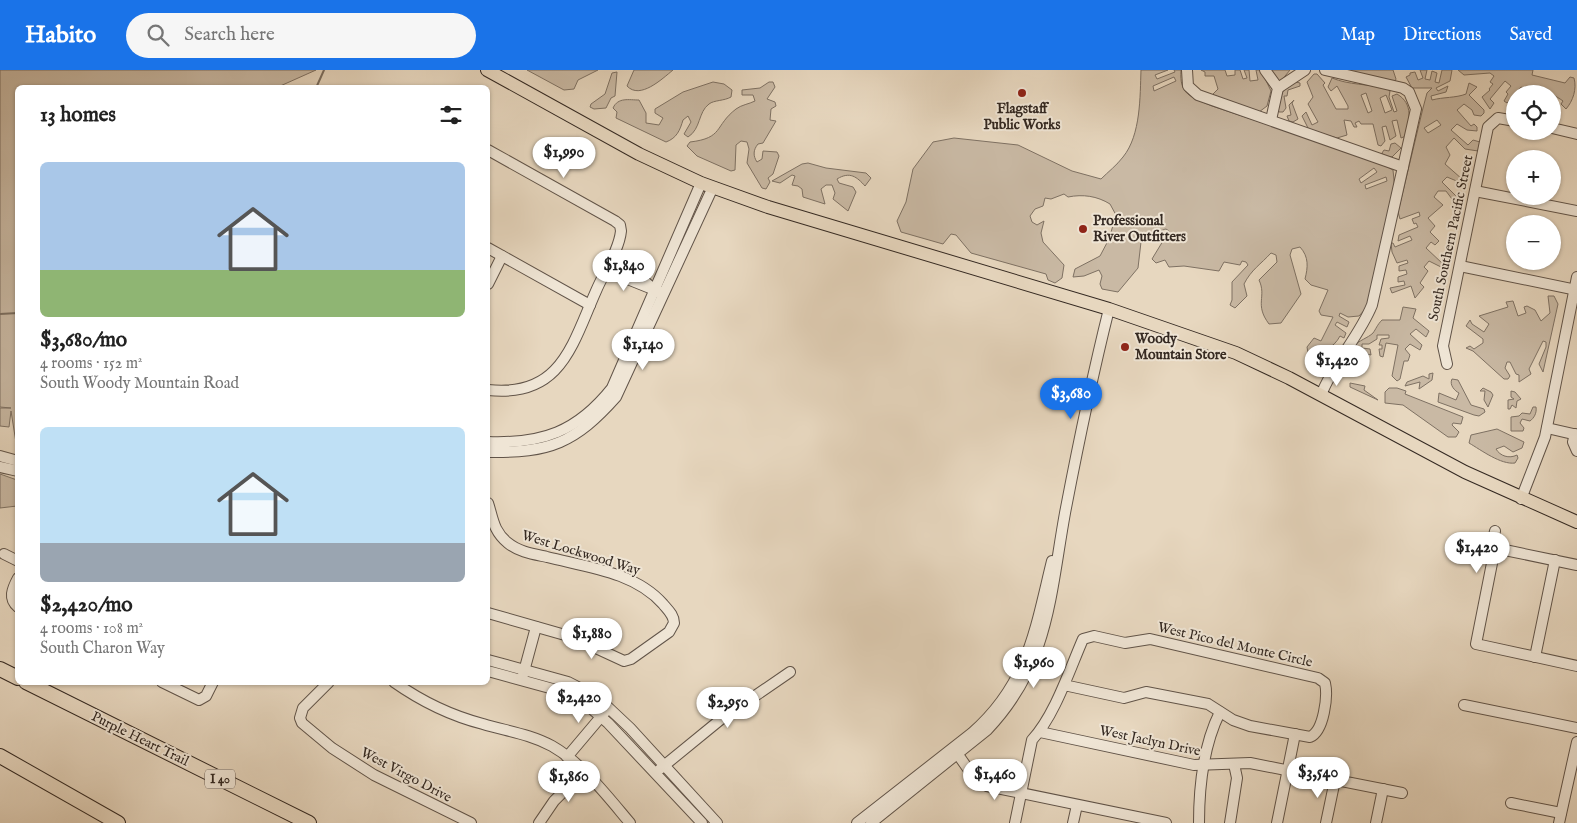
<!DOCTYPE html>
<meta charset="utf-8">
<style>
:root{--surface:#fff;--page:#f6f6f6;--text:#222;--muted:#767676;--accent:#1a73e8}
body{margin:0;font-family:"IM FELL English",serif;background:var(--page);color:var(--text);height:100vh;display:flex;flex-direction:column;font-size:19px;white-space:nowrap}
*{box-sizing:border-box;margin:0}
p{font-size:16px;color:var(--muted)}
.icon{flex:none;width:28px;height:28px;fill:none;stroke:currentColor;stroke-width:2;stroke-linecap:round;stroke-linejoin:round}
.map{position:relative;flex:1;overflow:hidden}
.panel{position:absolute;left:15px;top:15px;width:475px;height:600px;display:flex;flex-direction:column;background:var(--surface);border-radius:8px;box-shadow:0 1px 4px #0004}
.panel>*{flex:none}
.buttons{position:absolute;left:1506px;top:15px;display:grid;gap:10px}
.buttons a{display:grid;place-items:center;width:55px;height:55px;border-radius:50%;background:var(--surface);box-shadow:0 1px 4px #0004;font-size:25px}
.price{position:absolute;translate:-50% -42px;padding:0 11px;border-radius:18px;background:#fff;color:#222;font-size:16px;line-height:32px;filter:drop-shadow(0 1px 2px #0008)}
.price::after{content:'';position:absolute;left:50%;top:30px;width:15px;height:11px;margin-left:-8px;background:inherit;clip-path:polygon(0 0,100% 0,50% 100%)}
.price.selected{background:var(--accent);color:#fff}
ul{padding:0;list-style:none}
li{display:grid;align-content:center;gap:10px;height:265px;padding:0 25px}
li span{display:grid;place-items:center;height:155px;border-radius:8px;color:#555}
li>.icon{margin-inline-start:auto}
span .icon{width:90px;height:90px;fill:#fffc;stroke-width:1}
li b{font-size:21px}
h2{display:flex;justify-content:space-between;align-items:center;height:60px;padding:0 25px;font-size:21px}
header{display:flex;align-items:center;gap:30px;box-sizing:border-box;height:70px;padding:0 25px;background:var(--accent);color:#fff}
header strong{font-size:24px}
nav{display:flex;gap:28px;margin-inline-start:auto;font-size:18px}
.search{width:350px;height:45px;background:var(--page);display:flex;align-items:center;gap:12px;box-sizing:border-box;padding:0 18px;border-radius:28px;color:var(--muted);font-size:19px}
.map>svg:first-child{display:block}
.green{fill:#c9b9a4;stroke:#7e7163;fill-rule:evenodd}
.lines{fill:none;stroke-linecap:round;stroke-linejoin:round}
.stream{stroke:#7b6e60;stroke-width:2}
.minor-casing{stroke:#615449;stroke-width:12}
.major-casing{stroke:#342922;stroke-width:14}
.highway-casing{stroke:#342922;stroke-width:16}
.minor{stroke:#efe5d5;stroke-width:10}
.major{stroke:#e7d7bf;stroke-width:12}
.highway{stroke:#e7d7bf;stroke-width:14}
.poi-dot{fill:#8f2418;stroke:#efe5d5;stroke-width:2}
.labels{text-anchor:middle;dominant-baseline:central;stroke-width:4;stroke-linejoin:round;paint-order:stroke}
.shield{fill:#efe5d5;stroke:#6c6158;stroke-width:1}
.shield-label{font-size:12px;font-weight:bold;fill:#342922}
.poi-label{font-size:14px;font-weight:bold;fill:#342922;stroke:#efe5d5;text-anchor:start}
.street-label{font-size:14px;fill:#342922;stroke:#efe5d5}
</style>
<header>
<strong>Habito</strong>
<div class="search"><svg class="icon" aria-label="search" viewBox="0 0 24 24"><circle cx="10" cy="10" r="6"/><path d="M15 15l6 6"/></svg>Search here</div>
<nav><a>Map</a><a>Directions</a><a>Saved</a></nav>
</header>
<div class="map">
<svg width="1577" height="753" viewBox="0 0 1577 753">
<rect width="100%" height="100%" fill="#e7d7bf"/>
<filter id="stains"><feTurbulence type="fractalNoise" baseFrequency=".004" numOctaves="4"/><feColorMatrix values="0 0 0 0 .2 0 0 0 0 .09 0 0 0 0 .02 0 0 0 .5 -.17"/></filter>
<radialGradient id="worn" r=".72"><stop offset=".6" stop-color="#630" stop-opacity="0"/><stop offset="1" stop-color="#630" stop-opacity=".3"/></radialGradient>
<g class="green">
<polygon points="0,0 316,0 278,17 18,18 17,379 11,341 9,357 0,356 0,338 11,338 0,337"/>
<polygon points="527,0 598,0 578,10 574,19 564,20"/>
<path d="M634 0H673C662 9 640 30 627 16Z"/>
<path d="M1141 0H1168L1155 5 1157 9 1175 2 1174 0H1181C1179 25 1191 27 1212 36L1374 90 1393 100 1395 120 1368 236 1359 246 1348 247 1340 243 1339 246 1349 252 1347 257 1337 252 1335 255 1346 263 1344 268 1340 266C1334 278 1321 284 1308 283L1307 277 1314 268 1321 271 1333 247 1321 245 1319 241 1328 220 1311 215 1305 209C1308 197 1309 187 1300 177L1292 179 1290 185 1301 224 1281 253 1269 254C1254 234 1267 227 1259 210L1277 192 1276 185 1271 183C1261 194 1251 200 1244 214L1247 226 1235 238 1230 235 1232 230V212L1248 195 1246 192 1242 191 1240 195 1224 192 1219 201 1184 196 1169 197 1165 190 1156 193 1152 189 1169 161 1166 159C1163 159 1146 169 1141 172L1138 198 1118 222 1102 219 1100 214 1102 206 1099 200 1084 206 1073 207 1075 199 1100 186 1109 169 1116 145 1110 134C1097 126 1083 124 1068 127L1064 124 1051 129 1045 128 1043 136 1035 139 1030 146 1032 152 1037 155 1044 151 1041 163 1043 172 1064 195 1062 208 1055 213 1048 210 1046 204 971 183 956 165 951 164 943 174 901 162 897 151 906 132 913 99 933 72 954 68 1018 75 1072 101 1101 109C1108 102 1117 95 1123 87 1141 65 1140 26 1141 0ZM1174 7 1176 11 1154 21 1153 16ZM1374 98 1377 102 1361 113 1359 109ZM1386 107 1387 111 1366 119 1365 115Z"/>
<polygon points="1201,0 1225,0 1227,6 1235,5 1235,0 1240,0 1243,9 1247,8 1244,0 1249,0 1250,11 1258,10 1256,0 1261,0 1271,21 1267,36 1259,42 1211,26 1218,19 1214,6 1205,6 1205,2"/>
<polygon points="1269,0 1290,0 1281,11 1276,10"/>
<polygon points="1336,0 1393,0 1396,9 1394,14"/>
<path d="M1420 0H1427L1425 9 1430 10 1432 1 1437 3 1435 12 1439 13 1442 0H1452L1450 11 1436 18 1438 21 1448 16 1446 22 1431 26 1432 30C1443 27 1456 28 1466 24L1469 13 1477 17 1469 25 1484 40V43L1481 46 1474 45 1472 40 1464 34 1457 40 1471 56 1474 54 1477 57V61L1467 60 1457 54 1451 60 1468 75 1473 70 1480 72 1478 81 1465 79 1454 68 1446 77 1450 85 1445 94 1462 109 1459 112 1447 107 1442 112 1457 127 1458 130 1452 129 1446 121H1438L1434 127 1443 135 1428 148 1435 156 1430 162 1439 171 1435 175 1431 172 1426 178 1443 194 1448 189 1449 195 1443 198 1429 191 1424 197 1428 201 1420 213 1424 217 1415 228 1411 216 1392 223 1390 218 1405 215 1404 211 1398 212V207L1407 204 1406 200 1399 201V196L1408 193 1407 190 1397 193 1392 182 1391 173H1393L1395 177 1412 170 1410 166 1398 171 1399 165 1418 157 1416 153 1414 154 1412 149 1420 146 1419 142 1400 149 1398 142 1423 38 1427 23 1432 18H1412L1406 7 1410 5V3L1415 2 1418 10 1423 8ZM1437 50 1441 55 1428 63 1424 58Z"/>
<path d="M1458 0H1533L1532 5 1565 13 1570 7 1574 8C1577 19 1573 31 1566 39L1561 34 1563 31C1556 26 1546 20 1537 24L1521 17 1507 33 1504 31 1508 24 1506 22 1511 16 1505 11 1490 29 1494 33 1490 39 1482 27 1490 20 1489 19 1493 14 1490 12 1494 6 1490 3 1464 5Z"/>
<polygon points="617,2 615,26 611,28 606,38 594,39 590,37 591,34 605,24 612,3"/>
<path d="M1314 4H1317L1325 13 1323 15 1336 39H1348V36L1337 16 1331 21 1328 17 1332 8C1349 15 1367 14 1386 18L1390 21 1389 27 1394 42 1397 41 1392 26 1397 24C1414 34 1409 51 1406 66L1401 68 1397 50 1392 51 1396 66 1390 70 1386 56 1382 57 1385 71 1381 76 1378 75 1373 54H1361L1359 51 1355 53 1357 57H1354L1351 51 1344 50 1347 65 1337 68 1309 60 1302 46 1306 42 1312 55 1318 52 1308 34 1313 27 1307 12ZM1366 23 1372 41 1368 43 1361 25ZM1386 25 1392 40 1385 43 1380 28Z"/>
<path d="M713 12 724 14 732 20 731 27C724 31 714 30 709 34 698 42 701 59 688 67L684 64 691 52 688 46 683 50C680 60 677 68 666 72L616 48 617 42 613 38C618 27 629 30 639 30L646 43V53L659 55 663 48 655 43V39L683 22Z"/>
<path d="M769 12H773L775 17 767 29 775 32 776 36 771 39 770 50 776 51 763 73 758 74C753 80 753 86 757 92L762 89 763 81 777 82 779 86 773 104 768 108 770 112 766 119 762 118 747 93 749 79 747 72 741 71 736 75 735 100 731 101 697 86 687 76 690 72C724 68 714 56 736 39 741 35 749 34 755 31L753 25H742V20L760 18Z"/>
<polygon points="1296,12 1300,13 1300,16 1288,20 1287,26 1284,26 1286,38 1283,42 1279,42 1277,38 1284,18"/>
<polygon points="1294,30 1292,33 1298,49 1293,52 1289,51 1287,46 1291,45 1289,35"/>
<polygon points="1395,73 1401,78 1392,87 1383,86 1382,83 1384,80 1389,81 1391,74"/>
<path d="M808 93 826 98 866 103 871 108 865 116C857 107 850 101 837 109L839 113 853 117 856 122 848 141 833 129 835 123 832 115H826L821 119 825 134 803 127 802 119 798 116 792 115 795 106 792 105 780 113 772 111 802 94Z"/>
<polygon points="1548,226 1554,226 1558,234 1543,302 1539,294 1546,277 1546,272 1543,271 1529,299 1531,304 1519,312 1519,305 1516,304 1510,292 1507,292 1505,298 1510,306 1508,309 1504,309 1473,281 1466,278 1470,276 1474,279 1483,273 1483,269 1466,256 1470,250 1472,254 1484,262 1489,254 1479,246 1508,237 1506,232 1513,231 1518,246 1526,243 1524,237 1527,236 1535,240 1541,251 1550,243"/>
<path d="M1403 237 1416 239 1413 248 1429 261 1426 267 1416 259 1410 264 1422 275 1420 280 1410 274 1405 279 1410 285 1408 291H1404L1400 309 1397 311 1392 306 1398 275 1386 273 1383 287 1380 286 1379 279H1382V275H1379L1381 269 1389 268V265H1377V269L1369 274H1362V278L1370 279 1371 285 1362 283 1361 287 1356 288 1353 277C1359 270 1368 268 1373 263 1376 259 1377 255 1382 250H1400Z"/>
<polygon points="1433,303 1432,310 1419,319 1420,312 1405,316 1407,312 1423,306 1429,309 1429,304"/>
<path d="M1452 309 1458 310 1471 335 1484 339 1485 342 1479 346 1474 345 1438 332 1439 323 1456 330 1459 323C1455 321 1449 315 1452 309Z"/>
<polygon points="1350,313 1365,316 1364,320 1378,330 1350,317"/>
<polygon points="1389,318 1397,318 1406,321 1405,324 1463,347 1461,354 1453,353 1452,355 1459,362 1456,367 1448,367 1403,335 1385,333 1385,322"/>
<polygon points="1483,318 1491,322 1493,325 1488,337 1484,330 1485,321 1480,321"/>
<polygon points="1511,321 1515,322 1521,329 1517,331 1516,338 1512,335 1510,339 1508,339 1508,330 1514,329 1511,327"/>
<path d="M1533 337H1536C1537 343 1534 348 1530 351L1522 349 1520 353 1524 358 1523 361H1511V347L1519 346 1522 343 1530 344Z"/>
<path d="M1497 359 1524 372 1522 378 1513 382 1504 376 1496 379C1500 386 1509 389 1517 385L1518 388 1515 393C1501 395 1481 380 1469 373L1471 365Z"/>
<polygon points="0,404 17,410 17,436 0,438"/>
</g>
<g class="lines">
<g class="stream">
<polyline points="316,18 324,0"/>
<polyline points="0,244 18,243"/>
</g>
<g class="minor-casing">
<g id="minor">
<polyline points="1187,0 1188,16 1198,25 1403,97"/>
<polyline points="1265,0 1278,18 1271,50"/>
<polyline points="1278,18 1305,0"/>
<polyline points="1552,58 1577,64"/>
<path d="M488 80 615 151 620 155 621 161C619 180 604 202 596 221 572 275 561 328 488 320"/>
<polyline points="1475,121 1577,141"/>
<polyline points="488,178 590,235"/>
<polyline points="608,194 641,208 651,217"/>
<polyline points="1460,196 1577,220"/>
<polyline points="605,200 660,222"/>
<polyline points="488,214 502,186"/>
<polyline points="1447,294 1443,276 1488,57 1498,48 1515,51"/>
<path d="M1321 325C1334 292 1359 267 1372 235L1416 39 1409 22 1403 18 1325 0"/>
<polyline points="1547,358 1577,365"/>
<polyline points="1575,364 1573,372 1577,381"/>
<path d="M488 372C542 374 577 362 612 318L701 113"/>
<path d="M488 382C550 383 575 373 616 327L713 117"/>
<polyline points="0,386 18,391"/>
<polyline points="0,397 18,401"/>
<polyline points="1521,429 1545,367 1577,207"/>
<path d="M488 433C493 448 493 461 508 473 519 482 533 484 547 487 587 497 635 502 663 534 668 540 674 545 674 553L669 562 631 589 624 591 572 567 488 543"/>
<polyline points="1495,461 1493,470 1495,478 1577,495"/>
<polyline points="1495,478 1476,574 1577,596"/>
<polyline points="4,484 18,491"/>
<path d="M18 508C12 519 8 529 18 537"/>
<polyline points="1535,587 1555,490"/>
<polyline points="488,590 568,612 597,627 630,658 717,753"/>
<polyline points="488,601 557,620 586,634 608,653 702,753"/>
<polyline points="523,605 536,557"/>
<polyline points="162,612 199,630 206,626 213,612"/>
<polyline points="329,612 303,638 300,648 302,653 332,678 374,705 471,753"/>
<path d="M394 612C421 631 452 646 483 654 506 661 530 664 552 676 582 693 608 727 630 753"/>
<polyline points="1464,635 1577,658"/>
<polyline points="1040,662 1194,695 1250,693 1402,723"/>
<polyline points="954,679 973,706 987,716 1166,753"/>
<polyline points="567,687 605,642"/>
<polyline points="660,699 720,650 790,602"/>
<polyline points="1511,733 1561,743"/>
<polyline points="539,753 554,731 583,702"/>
<path d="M857 753 972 663C1028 614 1035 560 1052 491"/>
<path d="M871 753 987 660C1049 595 1050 526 1065 443 1078 375 1092 307 1109 239"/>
<path d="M1015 753 1032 670C1055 645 1069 601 1083 569L1094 566 1125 573 1150 569 1318 608 1325 613C1328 626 1324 661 1310 667L1250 656 1233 650 1208 634 1146 622 1124 628 1064 615"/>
<polyline points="1073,753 1077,735"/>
<path d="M1199 753C1199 716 1203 676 1220 642"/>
<polyline points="1230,753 1237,708 1234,694"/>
<polyline points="1277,753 1295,664"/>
<polyline points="1326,753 1335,710"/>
<polyline points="1376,753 1383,719"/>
<polyline points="1559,753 1577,672"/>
</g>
</g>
<g class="major-casing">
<polyline id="major" points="487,0 639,84 701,113 768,137 1109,239 1236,283 1289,308 1465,402 1577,452"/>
</g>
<g class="highway-casing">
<g id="highway">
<polyline points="0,599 18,608"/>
<polyline points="26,612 309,753"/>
<polyline points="0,686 118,753"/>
</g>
</g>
<use href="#minor" class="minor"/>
<use href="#major" class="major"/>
<use href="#highway" class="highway"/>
</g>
<g class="poi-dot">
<circle cx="1022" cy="23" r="5"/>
<circle cx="1083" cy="159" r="5"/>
<circle cx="1125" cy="277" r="5"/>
</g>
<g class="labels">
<rect class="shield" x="205" y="699.5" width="30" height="19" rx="4"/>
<g class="shield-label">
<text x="220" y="709">I 40</text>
</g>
<g class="poi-label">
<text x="1022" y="39" text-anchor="middle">Flagstaff<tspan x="1022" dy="16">Public Works</tspan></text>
<text x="1093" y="151">Professional<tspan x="1093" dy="16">River Outfitters</tspan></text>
<text x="1135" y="269">Woody<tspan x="1135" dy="16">Mountain Store</tspan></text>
</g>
<g class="street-label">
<text transform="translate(1451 168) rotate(-78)">South Southern Pacific Street</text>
<text transform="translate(581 483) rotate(17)">West Lockwood Way</text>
<text transform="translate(1235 575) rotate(13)">West Pico del Monte Circle</text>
<text transform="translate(140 669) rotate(26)">Purple Heart Trail</text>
<text transform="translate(1150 671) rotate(12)">West Jaclyn Drive</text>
<text transform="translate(406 705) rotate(28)">West Virgo Drive</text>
</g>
</g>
<rect width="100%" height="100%" filter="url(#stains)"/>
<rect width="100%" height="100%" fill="url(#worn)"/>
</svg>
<div class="buttons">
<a><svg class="icon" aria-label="locate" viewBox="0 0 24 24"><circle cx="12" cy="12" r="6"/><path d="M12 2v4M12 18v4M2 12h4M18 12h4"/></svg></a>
<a>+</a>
<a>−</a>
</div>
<b class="price" style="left:564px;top:109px">$1,990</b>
<b class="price" style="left:624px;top:222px">$1,840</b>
<b class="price" style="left:643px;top:301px">$1,140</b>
<b class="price" style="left:1337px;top:317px">$1,420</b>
<b class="price selected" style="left:1071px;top:350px">$3,680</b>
<b class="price" style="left:1477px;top:504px">$1,420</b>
<b class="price" style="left:592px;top:590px">$1,880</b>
<b class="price" style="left:1034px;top:619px">$1,960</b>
<b class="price" style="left:579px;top:654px">$2,420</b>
<b class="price" style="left:728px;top:659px">$2,950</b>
<b class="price" style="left:1318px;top:729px">$3,540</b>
<b class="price" style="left:995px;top:731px">$1,460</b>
<b class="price" style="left:569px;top:733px">$1,860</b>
<section class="panel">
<h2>13 homes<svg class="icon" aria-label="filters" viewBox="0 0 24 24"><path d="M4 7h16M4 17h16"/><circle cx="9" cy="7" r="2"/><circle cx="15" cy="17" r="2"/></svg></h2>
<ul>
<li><span style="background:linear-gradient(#a9c7e8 70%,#8fb573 0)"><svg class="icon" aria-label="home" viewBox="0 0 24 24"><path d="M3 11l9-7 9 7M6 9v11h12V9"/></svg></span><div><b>$3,680/mo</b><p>4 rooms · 152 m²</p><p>South Woody Mountain Road</p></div></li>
<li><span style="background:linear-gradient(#bfe0f5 75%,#9aa5b1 0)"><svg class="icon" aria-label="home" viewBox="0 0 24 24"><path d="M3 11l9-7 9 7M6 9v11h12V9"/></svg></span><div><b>$2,420/mo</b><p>4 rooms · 108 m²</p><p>South Charon Way</p></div></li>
</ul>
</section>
</div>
